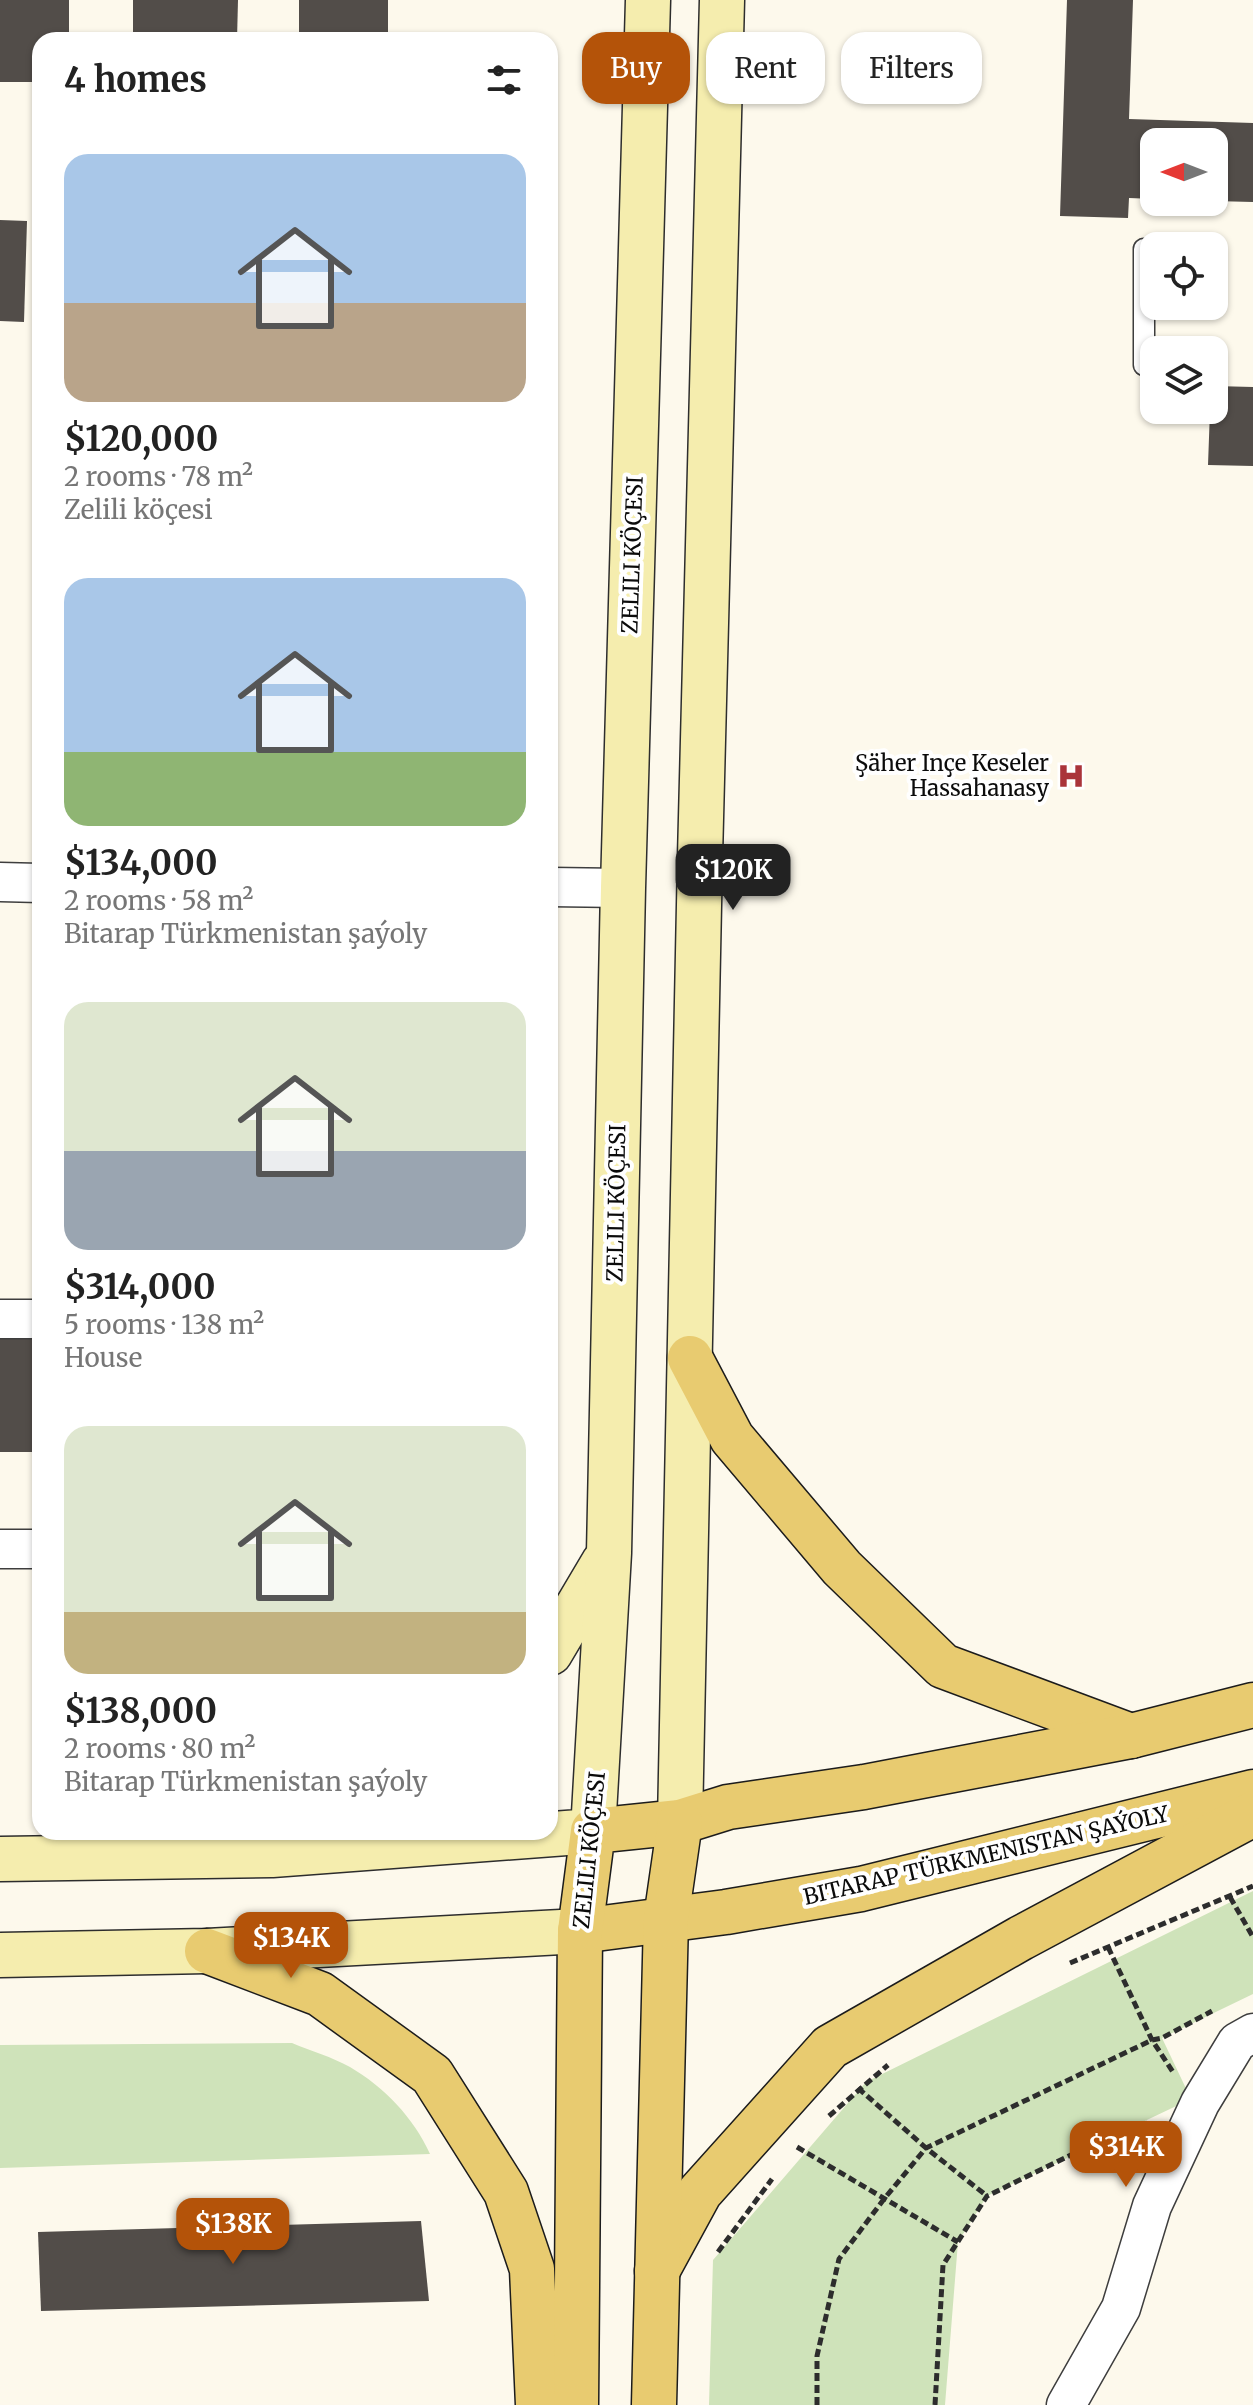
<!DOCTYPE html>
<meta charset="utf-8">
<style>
:root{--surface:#fff;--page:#f2f2f2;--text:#222;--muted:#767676;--accent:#b45309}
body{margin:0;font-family:Merriweather,serif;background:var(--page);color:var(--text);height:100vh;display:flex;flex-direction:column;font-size:30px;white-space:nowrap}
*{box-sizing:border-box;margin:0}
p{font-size:26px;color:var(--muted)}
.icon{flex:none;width:44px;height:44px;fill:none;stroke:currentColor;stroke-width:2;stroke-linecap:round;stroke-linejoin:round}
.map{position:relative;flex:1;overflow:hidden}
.panel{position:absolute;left:32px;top:32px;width:526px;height:1808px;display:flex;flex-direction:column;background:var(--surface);border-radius:24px;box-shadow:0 2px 6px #0004}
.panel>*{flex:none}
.guide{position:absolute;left:582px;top:32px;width:550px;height:72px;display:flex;gap:16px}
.needle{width:52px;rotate:270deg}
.fabs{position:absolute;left:1140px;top:128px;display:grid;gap:16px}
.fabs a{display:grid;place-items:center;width:88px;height:88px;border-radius:16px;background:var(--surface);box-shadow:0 2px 6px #0004;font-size:40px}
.price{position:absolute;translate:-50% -68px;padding:0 18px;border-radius:16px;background:var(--accent);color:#fff;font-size:26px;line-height:52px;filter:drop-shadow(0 2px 4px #0008)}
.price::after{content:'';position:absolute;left:50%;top:48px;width:24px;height:18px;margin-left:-12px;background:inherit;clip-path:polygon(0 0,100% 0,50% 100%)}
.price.on{background:#222;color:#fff}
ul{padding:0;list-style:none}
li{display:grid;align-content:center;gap:16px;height:424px;padding:0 32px}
li span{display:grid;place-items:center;height:248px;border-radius:24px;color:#555}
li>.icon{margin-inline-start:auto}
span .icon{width:144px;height:144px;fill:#fffc;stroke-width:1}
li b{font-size:34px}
h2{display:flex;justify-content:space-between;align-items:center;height:96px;padding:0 32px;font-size:34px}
.chip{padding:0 28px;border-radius:24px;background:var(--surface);box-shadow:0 2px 6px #0004;font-size:28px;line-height:72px}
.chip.on{background:var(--accent);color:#fff}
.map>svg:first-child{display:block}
.green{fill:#cfe3ba}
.building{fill:#524d49}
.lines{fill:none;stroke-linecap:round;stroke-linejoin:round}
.service-casing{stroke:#3e3e3e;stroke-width:23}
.minor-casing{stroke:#3e3e3e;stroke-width:41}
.secondary-casing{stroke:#2d2d2d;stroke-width:47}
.primary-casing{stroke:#1c1c1c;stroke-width:47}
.path{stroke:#2d2d2d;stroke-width:5;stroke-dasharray:8 4;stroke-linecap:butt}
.service{stroke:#fff;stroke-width:20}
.minor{stroke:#fff;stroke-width:38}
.secondary{stroke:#f5edae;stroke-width:44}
.primary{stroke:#e8cb70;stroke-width:44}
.labels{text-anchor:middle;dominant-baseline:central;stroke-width:8;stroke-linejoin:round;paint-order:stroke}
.street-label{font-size:22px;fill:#0b0b0b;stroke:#fff}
.poi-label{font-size:22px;fill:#0b0b0b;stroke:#fff;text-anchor:end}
</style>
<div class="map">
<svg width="1253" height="2405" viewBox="0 0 1253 2405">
<rect width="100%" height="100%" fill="#fdf9ec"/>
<g class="green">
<polygon points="1253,1891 1253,1994 1162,2038 1191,2099 987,2196 958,2242 945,2405 709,2405 713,2260 866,2082"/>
<path d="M292 2043C311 2051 332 2057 350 2067 384 2087 414 2118 430 2154L0 2168V2045Z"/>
</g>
<g class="building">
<polygon points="0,0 69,0 69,40 40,40 40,82 0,82"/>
<polygon points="133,0 238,0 237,40 133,40"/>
<rect x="299" y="0" width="89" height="40"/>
<polygon points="1067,0 1133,0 1129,119 1253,123 1253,202 1214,201 1214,142 1154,142 1154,199 1129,198 1128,218 1060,216"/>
<polygon points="0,220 27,221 24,322 0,321"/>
<polygon points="1214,386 1253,387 1253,466 1208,465 1210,410 1214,410"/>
<rect x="0" y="1335" width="40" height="117"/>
<polygon points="421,2221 429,2301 41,2311 38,2232"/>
</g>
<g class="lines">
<g class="service-casing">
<polyline id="service" points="1144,249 1144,365"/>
</g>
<g class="minor-casing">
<g id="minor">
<polyline points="0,882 40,883"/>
<polyline points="550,887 623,888"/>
<polyline points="0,1319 40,1319"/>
<polyline points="0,1549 40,1549"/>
<polyline points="1066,2405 1121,2308 1152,2206 1200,2103 1237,2042 1253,2033"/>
</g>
</g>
<g class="secondary-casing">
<g id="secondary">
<polyline points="550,1653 604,1562"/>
<polyline points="680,1822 700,857 722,0"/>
<polyline points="0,1859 272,1855 593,1831 609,1553 623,888 648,0"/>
<polyline points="0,1955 207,1951 580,1931"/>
</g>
</g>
<g class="primary-casing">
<g id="primary">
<polyline points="690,1358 732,1438 842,1568 943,1666 1131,1736"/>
<polyline points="580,1931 726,1912 861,1889 1253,1792"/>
<polyline points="207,1951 320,1994 432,2075 506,2192 532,2269 538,2405"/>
<polyline points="657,2271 700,2192 830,2047 1021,1938 1253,1814"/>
<polyline points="576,2405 580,1931 593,1831 680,1822 728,1807 864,1787 1131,1736 1253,1705"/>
<polyline points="654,2405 666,1919 680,1822"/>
</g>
</g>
<g class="path">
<polyline points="1230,1897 1253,1937"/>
<polyline points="1108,1947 1152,2040 1173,2072"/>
<polyline points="1070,1963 1253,1886"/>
<polyline points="858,2088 926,2148 987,2196"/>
<polyline points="829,2116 888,2065"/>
<polyline points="797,2147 958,2242"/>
<polyline points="718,2252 772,2179"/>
<polyline points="817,2405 817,2356 839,2259 884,2199 926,2148 1152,2040 1162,2038 1212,2011"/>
<polyline points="935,2405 943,2265 987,2196 1073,2154 1148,2123"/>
</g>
<use href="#service" class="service"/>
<use href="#minor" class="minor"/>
<use href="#secondary" class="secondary"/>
<use href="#primary" class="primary"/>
</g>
<defs>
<g id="hospital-bare" transform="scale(2.16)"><path d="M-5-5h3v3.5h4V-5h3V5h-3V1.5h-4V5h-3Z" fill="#aa343a" stroke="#fff" stroke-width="2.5" paint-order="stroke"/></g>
</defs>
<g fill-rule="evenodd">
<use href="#hospital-bare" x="1071" y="776"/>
</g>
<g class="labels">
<g class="street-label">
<text transform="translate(632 555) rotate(-88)">ZELILI KÖÇESI</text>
<text transform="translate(616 1203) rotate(-89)">ZELILI KÖÇESI</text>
<text transform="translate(589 1850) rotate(-84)">ZELILI KÖÇESI</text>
<text transform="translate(986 1855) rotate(-13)">BITARAP TÜRKMENISTAN ŞAÝOLY</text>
</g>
<g class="poi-label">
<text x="1049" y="763">Şäher Inçe Keseler<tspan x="1049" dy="25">Hassahanasy</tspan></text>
</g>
</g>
</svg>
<div class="fabs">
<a><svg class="needle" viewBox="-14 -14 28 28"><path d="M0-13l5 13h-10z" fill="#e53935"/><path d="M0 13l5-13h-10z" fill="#767676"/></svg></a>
<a><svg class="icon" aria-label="locate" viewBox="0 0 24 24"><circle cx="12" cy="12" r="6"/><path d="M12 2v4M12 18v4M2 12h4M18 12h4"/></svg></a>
<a><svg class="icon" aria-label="layers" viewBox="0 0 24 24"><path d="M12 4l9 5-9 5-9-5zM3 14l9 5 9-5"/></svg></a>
</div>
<b class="price on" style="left:733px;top:912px">$120K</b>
<b class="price" style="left:291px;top:1980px">$134K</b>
<b class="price" style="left:1126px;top:2189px">$314K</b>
<b class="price" style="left:233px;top:2266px">$138K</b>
<div class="guide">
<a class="chip on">Buy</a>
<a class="chip">Rent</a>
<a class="chip">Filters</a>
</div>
<section class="panel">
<h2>4 homes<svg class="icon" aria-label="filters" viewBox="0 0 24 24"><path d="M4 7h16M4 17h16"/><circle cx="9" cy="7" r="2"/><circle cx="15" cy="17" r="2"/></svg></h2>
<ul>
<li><span style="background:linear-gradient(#a9c7e8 60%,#b9a48a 0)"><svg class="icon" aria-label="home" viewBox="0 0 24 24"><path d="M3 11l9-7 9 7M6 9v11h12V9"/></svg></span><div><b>$120,000</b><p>2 rooms · 78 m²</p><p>Zelili köçesi</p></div></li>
<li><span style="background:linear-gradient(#a9c7e8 70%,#8fb573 0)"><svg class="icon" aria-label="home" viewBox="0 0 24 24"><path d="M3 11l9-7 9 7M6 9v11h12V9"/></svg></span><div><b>$134,000</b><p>2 rooms · 58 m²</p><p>Bitarap Türkmenistan şaýoly</p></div></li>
<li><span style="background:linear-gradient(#dfe7d0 60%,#9aa5b1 0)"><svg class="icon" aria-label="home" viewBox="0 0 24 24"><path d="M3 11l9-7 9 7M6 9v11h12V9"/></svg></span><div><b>$314,000</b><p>5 rooms · 138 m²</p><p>House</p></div></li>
<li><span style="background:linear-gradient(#dfe7d0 75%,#c2b280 0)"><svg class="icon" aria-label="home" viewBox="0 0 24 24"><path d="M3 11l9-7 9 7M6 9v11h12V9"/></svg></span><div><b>$138,000</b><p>2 rooms · 80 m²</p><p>Bitarap Türkmenistan şaýoly</p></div></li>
</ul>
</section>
</div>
